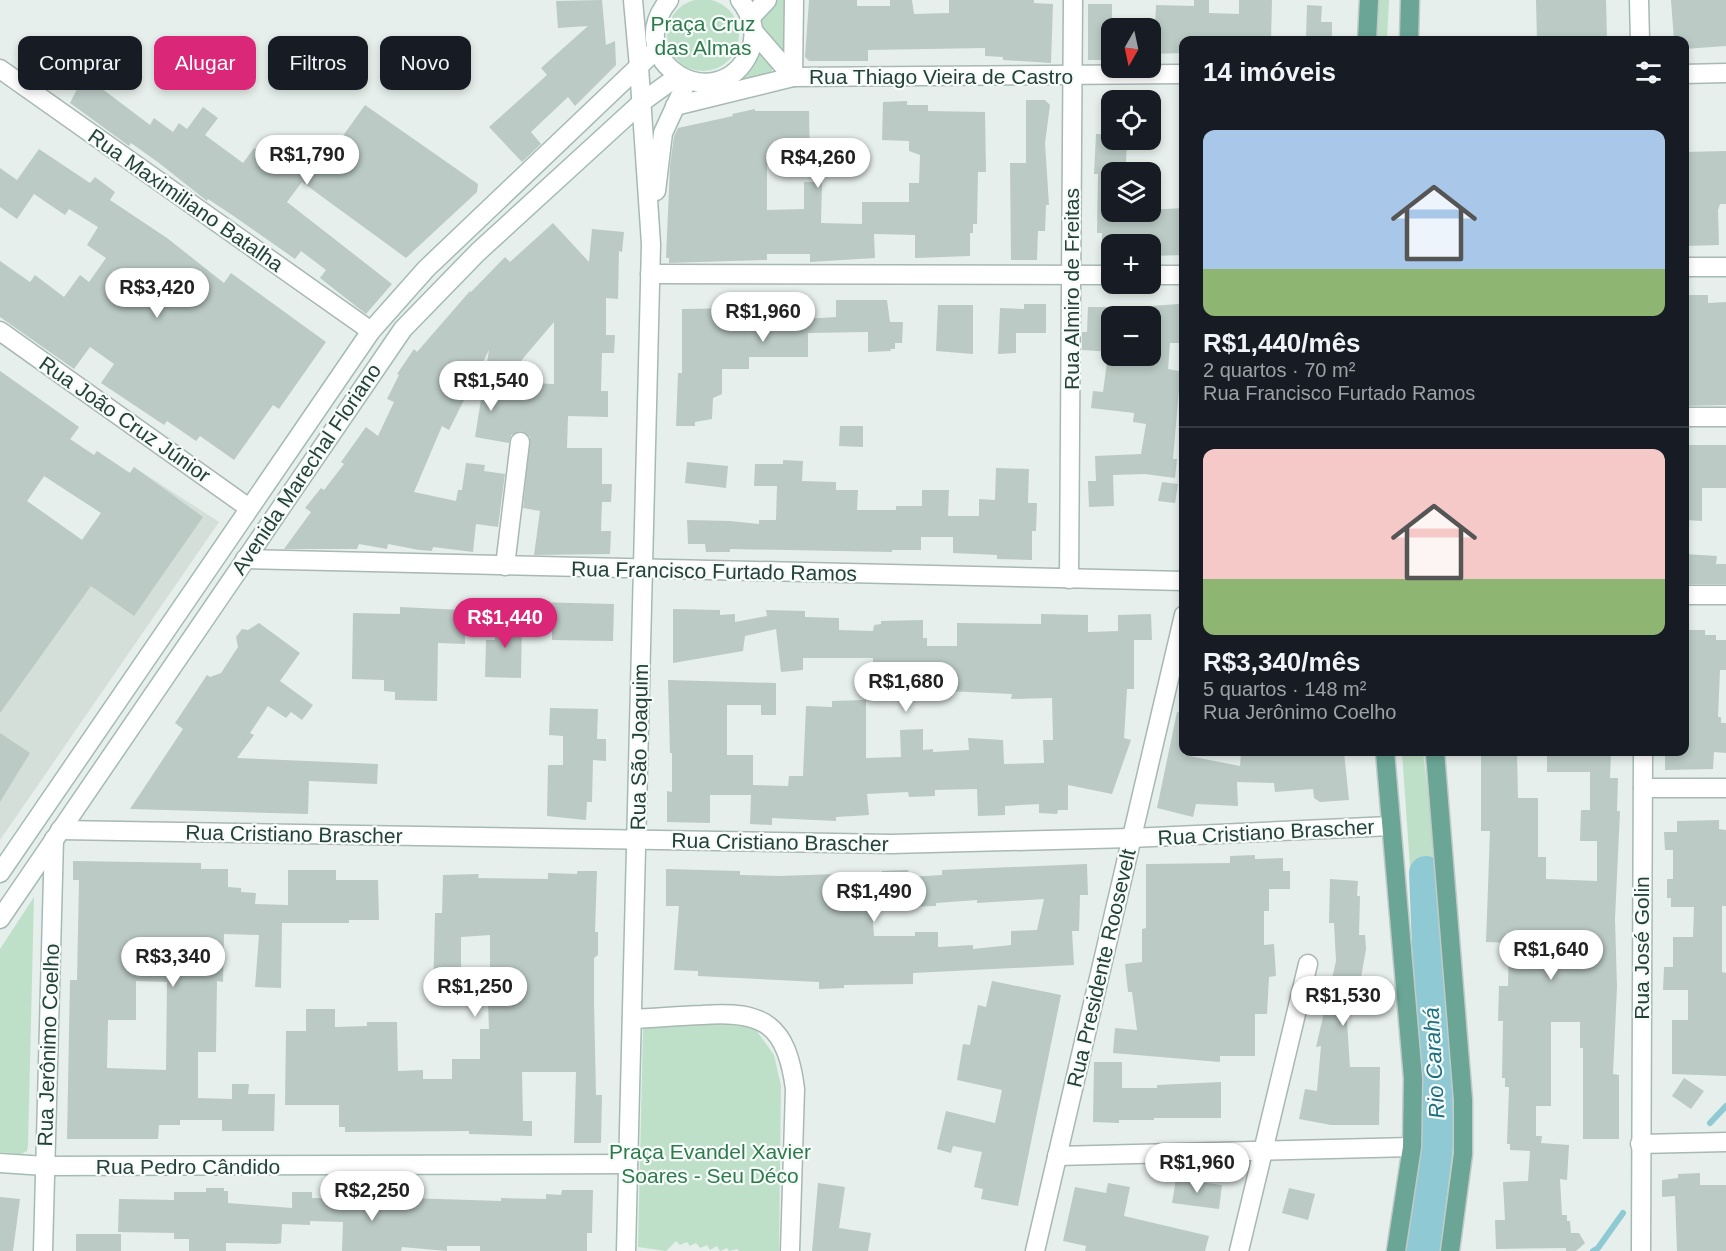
<!DOCTYPE html>
<html lang="pt">
<meta charset="utf-8">
<style>
:root{--surface:#171b24;--page:#242831;--text:#f1f3f6;--muted:#9ea1a6;--line:#363941;--accent:#db2777}
body{margin:0;font-family:Helvetica,sans-serif;background:var(--page);color:var(--text);height:100vh;display:flex;flex-direction:column;font-size:22px;white-space:nowrap}
*{box-sizing:border-box;margin:0}
p{font-size:20px;color:var(--muted)}
.icon{flex:none;width:33px;height:33px;fill:none;stroke:currentColor;stroke-width:2;stroke-linecap:round;stroke-linejoin:round}
.map{position:relative;flex:1;overflow:hidden}
.details{position:absolute;left:1179px;top:36px;width:510px;height:720px;display:flex;flex-direction:column;background:var(--surface);border-radius:12px;box-shadow:0 3px 9px #0003}
.details>*{flex:none}
.hud{position:absolute;left:18px;top:36px;width:570px;height:54px;display:flex;gap:12px}
.needle{width:39px;rotate:189deg}
.fabs{position:absolute;left:1101px;top:18px;display:grid;gap:12px}
.fabs a{display:grid;place-items:center;width:60px;height:60px;border-radius:12px;background:var(--surface);box-shadow:0 3px 9px #0003;font-size:30px}
.price{position:absolute;translate:-50% -51px;padding:0 14px;border-radius:21px;background:#fff;color:#222;font-size:20px;line-height:39px;filter:drop-shadow(0 2px 3px #0008)}
.price::after{content:'';position:absolute;left:50%;top:36px;width:18px;height:14px;margin-left:-9px;background:inherit;clip-path:polygon(0 0,100% 0,50% 100%)}
.price.selected{background:var(--accent);color:#fff}
ul{padding:0;list-style:none}
li{display:grid;align-content:center;gap:12px;height:318px;padding:0 24px}
li+li{border-top:2px solid var(--line)}
li span{display:grid;place-items:center;height:186px;border-radius:12px;color:#555}
li>.icon{margin-inline-start:auto}
span .icon{width:108px;height:108px;fill:#fffc;stroke-width:1}
li b{font-size:26px}
h2{display:flex;justify-content:space-between;align-items:center;height:72px;padding:0 24px;font-size:26px}
.tag{padding:0 21px;border-radius:12px;background:var(--surface);box-shadow:0 3px 9px #0003;font-size:21px;line-height:54px}
.tag.selected{background:var(--accent);color:#fff}
.map>svg:first-child{display:block}
.built{fill:#d4dfda}
.green{fill:#bfe0c8}
.lines{fill:none;stroke-linecap:round;stroke-linejoin:round}
.stream{stroke:#8ec9d4;stroke-width:6}
.river{stroke:#8ec9d4;stroke-width:34}
.building{fill:#bbcac4;fill-rule:evenodd}
.street-casing{stroke:#a8b8b2;stroke-width:21}
.secondary-casing{stroke:#a4bbb3;stroke-width:21}
.primary-casing{stroke:#c2cac8;stroke-width:21}
.street{stroke:#fff;stroke-width:18}
.secondary{stroke:#fff;stroke-width:18}
.primary{stroke:#6aa596;stroke-width:18}
.labels{text-anchor:middle;dominant-baseline:central;stroke-width:4.5;stroke-linejoin:round;paint-order:stroke}
.park-label{font-size:21px;fill:#2d7a4b;stroke:#f7fbf9}
.street-label{font-size:21px;fill:#24423a;stroke:#f7fbf9}
.water-label{font-size:22px;font-style:italic;fill:#1c6f80;stroke:#f7fbf9}
</style>
<div class="map">
<svg width="1726" height="1251" viewBox="0 0 1726 1251">
<rect width="100%" height="100%" fill="#e6efeb"/>
<polygon class="built" points="0,371 79,427 27,501 82,540 134,467 219,522 0,840"/>
<g class="green">
<circle cx="703" cy="35" r="36"/>
<polygon points="767,0 795,0 793,77 754,32"/>
<polygon points="1376,0 1389,0 1387,40 1373,40"/>
<polygon points="760,47 771,59 773,68 769,76 731,87 751,69"/>
<path d="M1402 752H1423C1438 875 1456 1000 1455 1124 1454 1167 1447 1209 1442 1251H1409L1421 1138 1422 1038Z"/>
<polygon points="34,897 28,1145 27,1151 21,1154 0,1152 0,949"/>
<polygon points="728,1019 756,1030 774,1055 781,1086 779,1251 739,1251 737,1249 729,1251 727,1248 720,1251 717,1246 710,1250 707,1245 700,1248 696,1243 690,1246 687,1242 680,1245 676,1241 666,1251 638,1247 643,1028"/>
</g>
<g class="lines">
<g class="stream">
<polyline points="1710,1123 1726,1106"/>
<polyline points="1593,1251 1598,1248 1623,1213"/>
</g>
<polyline class="river" points="1423,1251 1437,1137 1426,873"/>
</g>
<g class="building">
<polygon points="602,0 606,45 615,41 616,65 575,106 568,97 531,132 541,144 522,162 489,127 547,75 541,68 588,26 558,28 556,1"/>
<polygon points="809,0 857,0 857,6 890,6 890,0 912,0 914,14 949,13 949,0 1034,0 1034,3 1053,4 1051,63 1003,60 1003,57 985,56 985,48 868,50 868,61 809,61 805,57"/>
<polygon points="1194,0 1209,0 1209,13 1239,14 1239,0 1272,0 1271,40 1184,40 1184,53 1150,54 1150,25 1155,25 1156,5 1194,6"/>
<polygon points="1536,0 1606,0 1607,40 1537,40"/>
<polygon points="1671,0 1726,0 1726,46 1684,49 1684,40 1674,40"/>
<rect x="1088" y="4" width="24" height="56"/>
<polygon points="1307,5 1322,6 1321,22 1332,22 1332,40 1306,40"/>
<polygon points="84,75 150,125 154,118 173,132 179,123 187,129 203,107 218,118 205,135 243,163 254,148 280,167 287,156 309,172 320,168 365,105 478,184 477,192 406,258 302,182 287,202 392,284 366,314 320,278 326,270 301,251 295,259 235,217 208,199 207,201 159,163 131,143 129,146 70,103"/>
<polygon points="1026,100 1045,100 1050,105 1045,143 1049,205 1046,205 1045,231 1038,231 1037,260 1011,260 1010,163 1026,163"/>
<polygon points="907,101 907,105 928,105 928,111 985,112 986,172 978,172 977,224 973,224 973,233 970,233 970,256 915,258 915,235 874,234 875,258 810,262 810,254 767,254 767,260 669,263 669,258 666,258 670,166 674,136 678,128 733,116 732,114 755,109 755,111 809,111 810,164 767,165 767,210 804,209 804,182 822,182 821,223 862,224 862,202 909,202 909,183 919,183 920,155 909,151 909,141 882,140 883,102"/>
<polygon points="1096,134 1112,134 1112,140 1127,140 1126,163 1120,163 1120,172 1112,172 1112,212 1184,208 1184,255 1150,256 1150,244 1102,244 1102,233 1097,233 1098,174 1094,174"/>
<polygon points="39,149 90,183 95,177 115,192 110,200 167,238 224,283 231,273 326,342 279,409 273,405 234,460 200,436 196,441 167,421 164,425 101,383 114,364 90,347 74,369 0,317 0,261 30,282 35,275 64,297 80,275 89,282 106,258 87,245 98,227 69,209 65,215 34,194 17,219 0,207 0,168 17,180"/>
<polygon points="1726,151 1726,204 1720,204 1718,210 1719,245 1684,246 1684,152"/>
<path d="M553 223 589 262 592 229 624 232 622 252 619 251 618 299 606 298V335H615L614 353H602L601 391H608V417L568 416 567 448H602V484H612L611 502H602L601 531H611L610 554 534 555 540 511 523 508 530 437 521 431 511 435 509 443 475 437 489 350 449 430 442 426 414 492 456 501 458 490H462L466 463 485 465 484 471 505 474 498 527 476 524 473 552 433 547 432 551 419 550 388 544 387 549 359 544 357 549H284L311 512 305 508 321 488 324 490 344 464 341 462 366 427 378 436 394 402 387 399 399 375 397 374 414 349 417 352 470 291 471 292 505 257 510 262ZM554 322V384L504 382 525 356Z"/>
<polygon points="1688,295 1708,295 1708,303 1726,302 1726,405 1684,406 1684,301 1688,301"/>
<polygon points="836,300 887,300 890,322 903,322 902,343 895,343 895,349 890,349 891,351 868,352 868,332 808,333 808,357 749,357 749,369 722,369 722,394 713,398 712,419 695,422 695,426 676,426 678,373 682,373 682,309 746,308 746,301 804,302 804,319 836,317"/>
<polygon points="1024,304 1046,304 1046,333 1016,333 1016,353 998,354 1000,308 1024,309"/>
<polygon points="1179,304 1180,308 1184,308 1184,339 1180,339 1180,343 1170,343 1168,369 1184,372 1184,389 1179,389 1173,459 1177,459 1175,478 1145,474 1113,475 1114,506 1089,507 1088,481 1096,481 1095,456 1141,454 1146,424 1133,422 1134,413 1091,408 1093,391 1103,392 1108,354 1150,362 1150,306"/>
<polygon points="938,305 973,305 973,354 936,351"/>
<polygon points="1088,307 1112,307 1112,352 1082,350 1082,332 1087,332"/>
<path d="M0 371 79 427 70 439 94 455 97 451 130 473 134 467 203 517 134 616 91 586 0 713ZM44 476 101 513 82 540 27 501Z"/>
<polygon points="840,426 863,426 863,447 839,446"/>
<polygon points="1684,445 1726,445 1726,488 1702,488 1702,521 1684,520"/>
<polygon points="783,460 803,461 802,481 836,482 836,490 858,490 857,510 896,510 896,506 922,506 922,490 949,490 948,516 979,516 979,499 995,500 996,468 1029,469 1028,503 1037,503 1036,531 1032,531 1032,560 997,559 997,555 953,553 953,537 921,537 921,550 892,550 892,552 730,549 730,552 706,552 705,544 688,544 687,520 730,521 759,524 759,520 776,520 777,486 754,486 755,464 783,464"/>
<polygon points="687,462 728,466 726,488 685,483"/>
<polygon points="1162,482 1178,484 1175,503 1158,501"/>
<polygon points="1684,554 1717,556 1716,564 1726,564 1726,584 1684,584"/>
<polygon points="533,602 614,604 613,641 552,640 552,628 532,627"/>
<polygon points="400,607 462,610 465,612 465,644 438,643 437,701 395,700 395,692 384,691 384,680 352,679 353,613 400,614"/>
<polygon points="673,609 720,610 720,615 735,614 735,622 767,616 766,610 805,611 805,617 839,618 839,630 873,631 874,625 881,624 881,621 923,620 923,638 927,638 927,646 957,646 957,623 1041,624 1041,614 1088,615 1088,632 1118,631 1118,615 1151,614 1152,640 1134,640 1134,689 1127,689 1124,738 1131,740 1112,794 1068,785 1068,810 1058,810 1057,814 1039,813 1039,804 1005,806 1005,815 978,816 977,789 935,790 935,796 909,797 908,792 867,794 869,815 836,817 836,821 772,818 772,825 750,824 751,795 710,795 710,823 667,822 667,791 672,792 672,753 670,753 668,680 776,683 776,715 761,715 761,705 727,705 727,755 753,755 753,785 788,786 789,776 803,776 806,706 832,707 832,701 866,700 866,758 901,757 900,730 923,729 923,750 933,749 933,752 969,750 968,738 1003,740 1004,764 1044,763 1043,740 1053,740 1052,698 1011,699 1012,694 946,691 947,697 937,699 872,701 873,658 803,658 803,670 781,672 776,629 745,636 743,651 673,663"/>
<polygon points="495,615 522,616 521,678 485,677 486,640 495,640"/>
<polygon points="259,623 300,653 280,681 313,705 302,720 291,712 286,718 268,706 250,733 254,735 237,758 378,764 377,784 309,781 308,814 130,809 183,729 175,723 207,675 210,677 221,673 238,647 236,637 242,629 248,630"/>
<polygon points="1684,630 1705,630 1705,635 1716,635 1716,640 1726,640 1726,670 1720,670 1718,717 1721,717 1721,723 1726,723 1726,753 1714,752 1713,769 1665,770 1665,752 1684,752"/>
<polygon points="550,708 598,709 597,739 606,739 606,761 593,760 592,802 587,802 586,820 547,816 548,765 563,765 563,736 549,735"/>
<polygon points="1177,712 1184,713 1184,755 1240,766 1241,752 1344,752 1349,800 1320,802 1314,798 1313,789 1275,792 1274,783 1237,782 1238,806 1196,804 1193,817 1157,808"/>
<polygon points="0,733 30,753 0,802"/>
<polygon points="1481,752 1517,752 1518,798 1538,798 1538,857 1546,857 1546,879 1597,881 1597,841 1580,841 1581,810 1590,810 1590,772 1547,772 1547,752 1611,752 1610,778 1618,778 1617,811 1620,811 1615,919 1617,987 1613,1074 1619,1075 1619,1139 1583,1139 1583,1048 1580,1048 1580,1022 1551,1022 1551,1106 1536,1106 1536,1136 1542,1136 1541,1143 1569,1145 1567,1180 1560,1179 1562,1215 1567,1215 1567,1221 1570,1221 1571,1233 1579,1233 1585,1243 1576,1251 1566,1251 1566,1248 1496,1249 1495,1220 1505,1220 1503,1182 1528,1181 1530,1151 1510,1150 1510,1144 1507,1144 1509,1087 1505,1087 1505,1078 1502,1078 1503,1021 1498,1021 1499,986 1508,986 1509,943 1486,942 1490,831 1481,831"/>
<polygon points="1719,820 1719,829 1726,830 1726,906 1722,906 1722,972 1726,973 1726,1076 1672,1074 1672,1020 1688,1020 1688,990 1663,990 1664,967 1673,967 1673,937 1693,937 1694,907 1671,907 1671,898 1667,898 1667,879 1673,879 1673,850 1665,850 1664,832 1677,832 1677,821"/>
<polygon points="1255,855 1255,859 1283,858 1283,871 1290,871 1290,889 1269,889 1269,911 1264,911 1264,945 1274,944 1276,976 1269,977 1267,1014 1255,1014 1255,1056 1220,1056 1220,1062 1113,1053 1115,1028 1137,1030 1132,992 1128,992 1125,964 1142,962 1142,929 1146,928 1146,864 1230,863 1230,856"/>
<path d="M73 861 201 863V869H228V887L241 888V892L256 893 255 904 288 905V870H336V880H378L379 920H349V923H282L281 988 255 987 259 935 224 934 223 982 217 981 216 1052H198V1098L232 1099V1084H249L248 1094H275L274 1131H222V1120H180V1125H159L158 1139H67L70 980H77L79 880H73ZM136 981 167 982 166 1070 107 1068 108 1020H136Z"/>
<path d="M1087 864 1088 895H1080L1079 931H1072L1074 965 913 973V984L844 985V988L819 989V982L698 976V971L674 970 679 906H666V869L740 871V875L779 876 837 874 838 884 875 882 874 874H882V871L908 870 909 877 942 875V870ZM1044 899 1037 930 1011 931V945L973 949V945L938 947V932H915V936H874L872 908 936 906V903L977 900V903Z"/>
<path d="M577 871H597L595 932H598V955L594 958V1002L596 1095H602L601 1143H574L576 1072H522L523 1121H532V1136L469 1134V1131L345 1132V1127H339V1105H285L286 1031H306V1009H335V1027L367 1026V1022H397L398 1071 423 1070V1079H452V1059H480V1029H489L488 1001 433 997 435 913H442L443 875 479 874 478 878 548 879V873L577 874ZM490 935V967H461V937Z"/>
<polygon points="1330,879 1358,881 1357,896 1360,896 1359,935 1365,935 1366,949 1358,995 1345,993 1350,1067 1380,1067 1379,1125 1331,1125 1299,1119 1305,1089 1317,1091 1321,1046 1316,1047 1336,961 1334,923 1329,923"/>
<polygon points="992,981 1061,995 1018,1206 981,1199 983,1189 974,1187 982,1152 953,1146 951,1153 937,1149 946,1111 995,1123 1002,1090 957,1080 963,1044 970,1045 978,1005 986,1007"/>
<polygon points="1094,1062 1122,1062 1122,1088 1157,1088 1157,1085 1221,1082 1221,1118 1154,1118 1154,1120 1119,1120 1119,1123 1093,1122"/>
<polygon points="1684,1078 1704,1091 1691,1109 1672,1096"/>
<polygon points="1700,1173 1700,1185 1726,1185 1726,1251 1677,1251 1675,1196 1662,1197 1662,1180 1678,1178 1678,1174"/>
<polygon points="1176,1179 1222,1185 1219,1209 1172,1203"/>
<polygon points="818,1183 845,1187 839,1228 871,1233 868,1251 812,1251"/>
<polygon points="1108,1183 1130,1187 1124,1216 1209,1236 1205,1251 1085,1251 1086,1246 1063,1241 1075,1187 1106,1193"/>
<polygon points="206,1188 224,1188 224,1191 228,1191 228,1203 292,1208 292,1192 312,1192 312,1198 359,1199 359,1203 408,1205 408,1198 501,1201 501,1198 546,1199 546,1194 561,1195 562,1190 593,1190 592,1233 587,1233 587,1251 480,1251 480,1246 447,1246 447,1251 402,1247 401,1251 342,1251 343,1222 310,1221 310,1225 282,1224 281,1243 277,1244 226,1243 226,1251 189,1251 189,1239 174,1239 174,1233 118,1232 119,1199 174,1200 174,1192 206,1192"/>
<polygon points="1289,1188 1315,1194 1308,1220 1282,1213"/>
<polygon points="0,1197 20,1199 13,1251 0,1251"/>
<rect x="76" y="1234" width="45" height="17"/>
</g>
<g class="lines">
<g class="street-casing">
<g id="street">
<polyline points="633,0 639,67"/>
<polyline points="754,32 793,77"/>
<polyline points="0,69 371,331"/>
<polyline points="1684,74 1726,73"/>
<polyline points="793,77 794,0"/>
<polyline points="675,106 793,77 1184,74"/>
<polyline points="1684,267 1726,267"/>
<polyline points="650,274 1112,275"/>
<polyline points="1150,275 1184,275"/>
<polyline points="0,331 249,508"/>
<polyline points="1684,417 1726,417"/>
<polyline points="245,559 1184,581"/>
<polyline points="505,566 520,442"/>
<polyline points="1069,579 1073,0"/>
<polyline points="1684,595 1726,595"/>
<polyline points="1643,788 1726,788"/>
<polyline points="60,830 891,844 1131,838 1391,826"/>
<path d="M632 1019C655 1018 678 1016 702 1015 764 1010 787 1025 795 1089L790 1251"/>
<polyline points="1640,1144 1726,1142"/>
<polyline points="1057,1156 1412,1147"/>
<polyline points="1035,1251 1184,615"/>
<polyline points="1239,1251 1308,964"/>
</g>
</g>
<g class="secondary-casing">
<g id="secondary">
<path d="M669 0C618 62 719 121 750 51 758 34 751 14 740 0"/>
<polyline points="1639,0 1640,40"/>
<polyline points="751,17 767,0"/>
<polyline points="656,191 663,133 687,81"/>
<polyline points="0,873 371,331 426,269 657,49"/>
<polyline points="0,919 403,329 478,252 642,102 678,76"/>
<polyline points="0,1163 45,1166 628,1164"/>
<polyline points="43,1251 54,839"/>
<polyline points="626,1251 651,244 639,67"/>
<polyline points="1641,1251 1643,752"/>
</g>
</g>
<g class="primary-casing">
<g id="primary">
<polyline points="1367,40 1369,0"/>
<polyline points="1409,40 1410,0"/>
<polyline points="1385,752 1413,1078 1412,1147 1396,1251"/>
<polyline points="1435,752 1463,1100 1463,1154 1450,1251"/>
</g>
</g>
<use href="#street" class="street"/>
<use href="#secondary" class="secondary"/>
<use href="#primary" class="primary"/>
</g>
<g class="labels">
<g class="park-label">
<text x="703" y="23">Praça Cruz<tspan x="703" dy="24">das Almas</tspan></text>
<text x="710" y="1151">Praça Evandel Xavier<tspan x="710" dy="24">Soares - Seu Déco</tspan></text>
</g>
<g class="street-label">
<text x="941" y="76">Rua Thiago Vieira de Castro</text>
<text transform="translate(186 200) rotate(35)">Rua Maximiliano Batalha</text>
<text transform="translate(1071 289) rotate(-90)">Rua Almiro de Freitas</text>
<text transform="translate(125 419) rotate(35)">Rua João Cruz Júnior</text>
<text transform="translate(306 469) rotate(-56)">Avenida Marechal Floriano</text>
<text transform="translate(714 571) rotate(1)">Rua Francisco Furtado Ramos</text>
<text transform="translate(639 747) rotate(-89)">Rua São Joaquim</text>
<text transform="translate(1266 832) rotate(-3)">Rua Cristiano Brascher</text>
<text transform="translate(294 834) rotate(1)">Rua Cristiano Brascher</text>
<text transform="translate(780 842) rotate(1)">Rua Cristiano Brascher</text>
<text transform="translate(1641 948) rotate(-90)">Rua José Golin</text>
<text transform="translate(1101 968) rotate(-77)">Rua Presidente Roosevelt</text>
<text transform="translate(48 1045) rotate(-88)">Rua Jerônimo Coelho</text>
<text x="188" y="1166">Rua Pedro Cândido</text>
</g>
<g class="water-label">
<text transform="translate(1434 1063) rotate(-93)">Rio Carahá</text>
</g>
</g>
</svg>
<div class="fabs">
<a><svg class="needle" viewBox="-14 -14 28 28"><path d="M0-13l5 13h-10z" fill="#e53935"/><path d="M0 13l5-13h-10z" fill="#9ea1a6"/></svg></a>
<a><svg class="icon" aria-label="locate" viewBox="0 0 24 24"><circle cx="12" cy="12" r="6"/><path d="M12 2v4M12 18v4M2 12h4M18 12h4"/></svg></a>
<a><svg class="icon" aria-label="layers" viewBox="0 0 24 24"><path d="M12 4l9 5-9 5-9-5zM3 14l9 5 9-5"/></svg></a>
<a>+</a>
<a>−</a>
</div>
<b class="price" style="left:307px;top:186px">R$1,790</b>
<b class="price" style="left:818px;top:189px">R$4,260</b>
<b class="price" style="left:157px;top:319px">R$3,420</b>
<b class="price" style="left:763px;top:343px">R$1,960</b>
<b class="price" style="left:491px;top:412px">R$1,540</b>
<b class="price selected" style="left:505px;top:649px">R$1,440</b>
<b class="price" style="left:906px;top:713px">R$1,680</b>
<b class="price" style="left:874px;top:923px">R$1,490</b>
<b class="price" style="left:1551px;top:981px">R$1,640</b>
<b class="price" style="left:173px;top:988px">R$3,340</b>
<b class="price" style="left:475px;top:1018px">R$1,250</b>
<b class="price" style="left:1343px;top:1027px">R$1,530</b>
<b class="price" style="left:1197px;top:1194px">R$1,960</b>
<b class="price" style="left:372px;top:1222px">R$2,250</b>
<div class="hud">
<a class="tag">Comprar</a>
<a class="tag selected">Alugar</a>
<a class="tag">Filtros</a>
<a class="tag">Novo</a>
</div>
<section class="details">
<h2>14 imóveis<svg class="icon" aria-label="filters" viewBox="0 0 24 24"><path d="M4 7h16M4 17h16"/><circle cx="9" cy="7" r="2"/><circle cx="15" cy="17" r="2"/></svg></h2>
<ul>
<li><span style="background:linear-gradient(#a9c7e8 75%,#8fb573 0)"><svg class="icon" aria-label="home" viewBox="0 0 24 24"><path d="M3 11l9-7 9 7M6 9v11h12V9"/></svg></span><div><b>R$1,440/mês</b><p>2 quartos · 70 m²</p><p>Rua Francisco Furtado Ramos</p></div></li>
<li><span style="background:linear-gradient(#f6c9c9 70%,#8fb573 0)"><svg class="icon" aria-label="home" viewBox="0 0 24 24"><path d="M3 11l9-7 9 7M6 9v11h12V9"/></svg></span><div><b>R$3,340/mês</b><p>5 quartos · 148 m²</p><p>Rua Jerônimo Coelho</p></div></li>
</ul>
</section>
</div>
